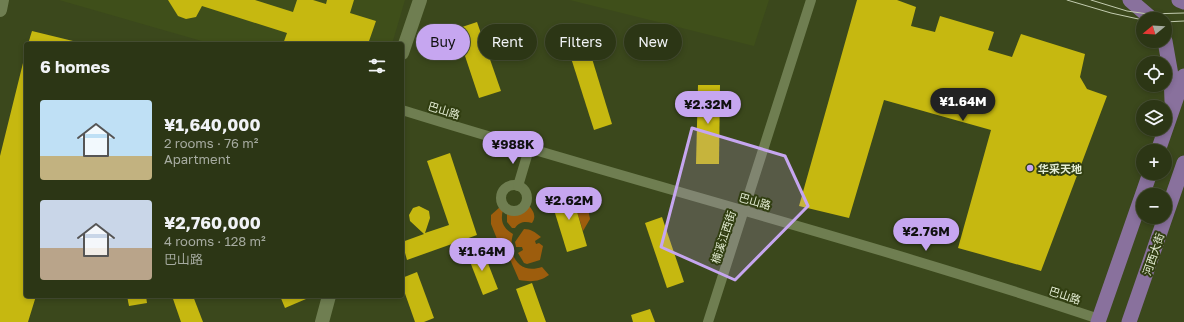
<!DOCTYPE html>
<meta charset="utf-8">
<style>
:root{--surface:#2c3615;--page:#343e1e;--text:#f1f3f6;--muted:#a6aba0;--line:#485034;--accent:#c6a6f0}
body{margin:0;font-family:"Golos Text","Noto Sans SC",sans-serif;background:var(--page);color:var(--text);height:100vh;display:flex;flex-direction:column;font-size:15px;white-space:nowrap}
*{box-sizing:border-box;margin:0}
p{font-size:13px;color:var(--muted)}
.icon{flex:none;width:22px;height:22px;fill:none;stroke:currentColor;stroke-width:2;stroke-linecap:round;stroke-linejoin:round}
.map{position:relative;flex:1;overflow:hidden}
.side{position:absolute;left:24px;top:42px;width:380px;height:256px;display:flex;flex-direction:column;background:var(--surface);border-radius:4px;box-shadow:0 2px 6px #0003,0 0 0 1px var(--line)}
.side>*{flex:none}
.guide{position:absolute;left:416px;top:24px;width:380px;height:36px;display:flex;gap:8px}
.needle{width:26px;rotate:252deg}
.controls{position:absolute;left:1136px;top:12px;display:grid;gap:8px}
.controls a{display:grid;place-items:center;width:36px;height:36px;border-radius:50%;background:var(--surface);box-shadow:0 2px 6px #0003,0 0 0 1px var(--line);font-size:20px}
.price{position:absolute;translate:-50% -34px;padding:0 9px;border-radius:14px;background:var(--accent);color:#111;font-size:13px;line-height:26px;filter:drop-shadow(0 1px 2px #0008)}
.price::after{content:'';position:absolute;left:50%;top:24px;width:12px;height:9px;margin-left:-6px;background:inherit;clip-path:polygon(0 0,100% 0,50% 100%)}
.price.current{background:#222;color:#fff}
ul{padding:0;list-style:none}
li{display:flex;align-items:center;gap:12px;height:100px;padding:0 16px}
li span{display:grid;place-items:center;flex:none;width:112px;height:80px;border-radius:4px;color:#555}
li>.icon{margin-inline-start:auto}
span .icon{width:48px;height:48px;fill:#fffc;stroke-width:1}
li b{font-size:17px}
h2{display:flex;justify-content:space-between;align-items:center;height:48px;padding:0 16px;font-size:17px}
.tag{padding:0 14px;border-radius:18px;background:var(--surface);box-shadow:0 2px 6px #0003,0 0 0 1px var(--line);font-size:14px;line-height:36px}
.tag.current{background:var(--accent);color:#111}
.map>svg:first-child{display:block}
.built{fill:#3f4f1a}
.green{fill:#9d5d0d}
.building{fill:#c6b810}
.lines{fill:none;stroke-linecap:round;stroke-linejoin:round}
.street{stroke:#6f7e51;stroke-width:10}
.secondary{stroke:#6f7e51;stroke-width:14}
.primary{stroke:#89719d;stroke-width:15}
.tram{stroke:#c3ccb0;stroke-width:1}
.marked{fill:#c6a6f0;fill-opacity:0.2;stroke:#c6a6f0;stroke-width:3;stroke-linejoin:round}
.poi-dot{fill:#c6a6f0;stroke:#313e11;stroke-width:1.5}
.labels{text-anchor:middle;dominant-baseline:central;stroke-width:4;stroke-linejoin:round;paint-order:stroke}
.street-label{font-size:11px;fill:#e5eed5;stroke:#313e11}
.poi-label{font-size:11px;font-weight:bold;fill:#e5eed5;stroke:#313e11;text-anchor:start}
</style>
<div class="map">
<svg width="1184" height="322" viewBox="0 0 1184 322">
<rect width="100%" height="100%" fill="#3b481c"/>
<g class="built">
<polygon points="59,0 405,0 392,44 212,44"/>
<polygon points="570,0 769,0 754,46"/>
</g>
<g class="green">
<path d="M528 205C533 210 537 216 532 223 525 221 519 222 515 228H512L507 222V213L510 215 521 214Z"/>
<polygon points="575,205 583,205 588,209 590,219 583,231"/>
<path d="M500 207 503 210C500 221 503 228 513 234 507 255 519 275 542 267L549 275C539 282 531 282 519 280L509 257 505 259 491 224V215Z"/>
<path d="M524 229C531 229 535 232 541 237L535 241 536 244 539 243 543 246 540 260 527 264 524 263 518 253 523 250 522 247H516L515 242Z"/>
</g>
<g class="building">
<polygon points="168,0 255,0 293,12 297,0 313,0 326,4 327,0 354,0 350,13 376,21 368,44 283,44 287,33 202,6 196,17 186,19 178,16"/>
<polygon points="857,0 897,0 916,7 911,26 935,32 940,16 994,32 988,50 1012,57 1021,34 1085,54 1080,77 1087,89 1107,96 1041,271 958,248 991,130 884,100 849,218 799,206"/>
<polygon points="477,22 501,91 479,98 456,29"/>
<polygon points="32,31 73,41 72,44 28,44"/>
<polygon points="590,52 612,124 594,130 571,58"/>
<polygon points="23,63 26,64 26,296 36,296 28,322 0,322 0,156"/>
<polygon points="698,85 720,85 719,164 696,164"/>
<polygon points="450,153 477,235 407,260 402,242 424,234 410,221 409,215 413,208 419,206 429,211 430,218 425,233 449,225 427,161"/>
<polygon points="571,191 587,246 567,252 550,197"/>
<polygon points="662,217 684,282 667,288 645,223"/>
<polygon points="482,248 498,289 483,295 467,254"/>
<polygon points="417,272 434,318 424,322 415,322 402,285 402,278"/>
<polygon points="532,283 542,311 546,322 528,322 516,289"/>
<polygon points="127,296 146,296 147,303 129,306"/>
<polygon points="172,296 193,296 203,322 181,322"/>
<polygon points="280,296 313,296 285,308"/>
<polygon points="650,309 655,322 633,322 631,315"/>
</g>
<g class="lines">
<g class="street">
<path d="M402 110C634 182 869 242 1099 319"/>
<circle cx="514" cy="198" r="13"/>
<polyline points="518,186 529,149"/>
<polyline points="708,322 811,0"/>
</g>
<g class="secondary">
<polyline points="0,10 2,0"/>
<polyline points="402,53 420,0"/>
<polyline points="322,322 329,296"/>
</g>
<g class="primary">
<polyline points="1130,0 1152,19"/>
<polyline points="1179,0 1184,2"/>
<polyline points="1165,41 1171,75 1172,101"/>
<polyline points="1158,151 1184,76"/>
<polyline points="1098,322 1150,173"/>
<polyline points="1129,322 1184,163"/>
</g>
<g class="tram">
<polyline points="1067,0 1111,13 1143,20"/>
<polyline points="1091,0 1127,11 1148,14 1184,13"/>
<polyline points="1165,22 1184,21"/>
</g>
</g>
<path class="marked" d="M692 128 785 156 808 206 735 280 661 247Z"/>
<circle class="poi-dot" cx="1030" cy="168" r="4"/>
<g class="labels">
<g class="street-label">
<text transform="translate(444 110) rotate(17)">巴山路</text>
<text transform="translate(755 201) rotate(16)">巴山路</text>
<text transform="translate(723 237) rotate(-72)">楠溪江西街</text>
<text transform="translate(1153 254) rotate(-71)">河西大街</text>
<text transform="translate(1065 295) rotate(18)">巴山路</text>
</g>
<g class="poi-label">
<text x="1038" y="168">华采天地</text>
</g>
</g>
</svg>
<div class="controls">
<a><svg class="needle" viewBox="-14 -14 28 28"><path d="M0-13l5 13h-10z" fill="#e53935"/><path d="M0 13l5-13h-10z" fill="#a6aba0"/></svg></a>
<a><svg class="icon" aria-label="locate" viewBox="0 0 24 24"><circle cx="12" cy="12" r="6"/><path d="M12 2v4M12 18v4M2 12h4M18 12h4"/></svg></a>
<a><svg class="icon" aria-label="layers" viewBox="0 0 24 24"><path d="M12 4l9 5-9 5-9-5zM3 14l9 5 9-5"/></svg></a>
<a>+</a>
<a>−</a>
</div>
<b class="price current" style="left:963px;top:122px">¥1.64M</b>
<b class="price" style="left:708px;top:125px">¥2.32M</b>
<b class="price" style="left:513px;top:165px">¥988K</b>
<b class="price" style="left:569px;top:221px">¥2.62M</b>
<b class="price" style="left:926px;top:252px">¥2.76M</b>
<b class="price" style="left:482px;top:272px">¥1.64M</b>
<div class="guide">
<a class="tag current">Buy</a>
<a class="tag">Rent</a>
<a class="tag">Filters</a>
<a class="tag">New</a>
</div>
<section class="side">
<h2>6 homes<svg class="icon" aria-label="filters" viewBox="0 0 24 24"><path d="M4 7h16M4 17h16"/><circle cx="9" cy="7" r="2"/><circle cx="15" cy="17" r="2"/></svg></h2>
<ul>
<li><span style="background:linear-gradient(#bfe0f5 70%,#c2b280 0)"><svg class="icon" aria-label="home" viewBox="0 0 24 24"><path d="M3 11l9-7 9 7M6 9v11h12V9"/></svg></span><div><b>¥1,640,000</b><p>2 rooms · 76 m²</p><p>Apartment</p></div></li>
<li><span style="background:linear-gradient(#c9d6e8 60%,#b9a48a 0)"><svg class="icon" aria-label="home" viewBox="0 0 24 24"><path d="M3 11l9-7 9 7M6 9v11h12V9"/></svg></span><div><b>¥2,760,000</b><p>4 rooms · 128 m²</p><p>巴山路</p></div></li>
</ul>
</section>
</div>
